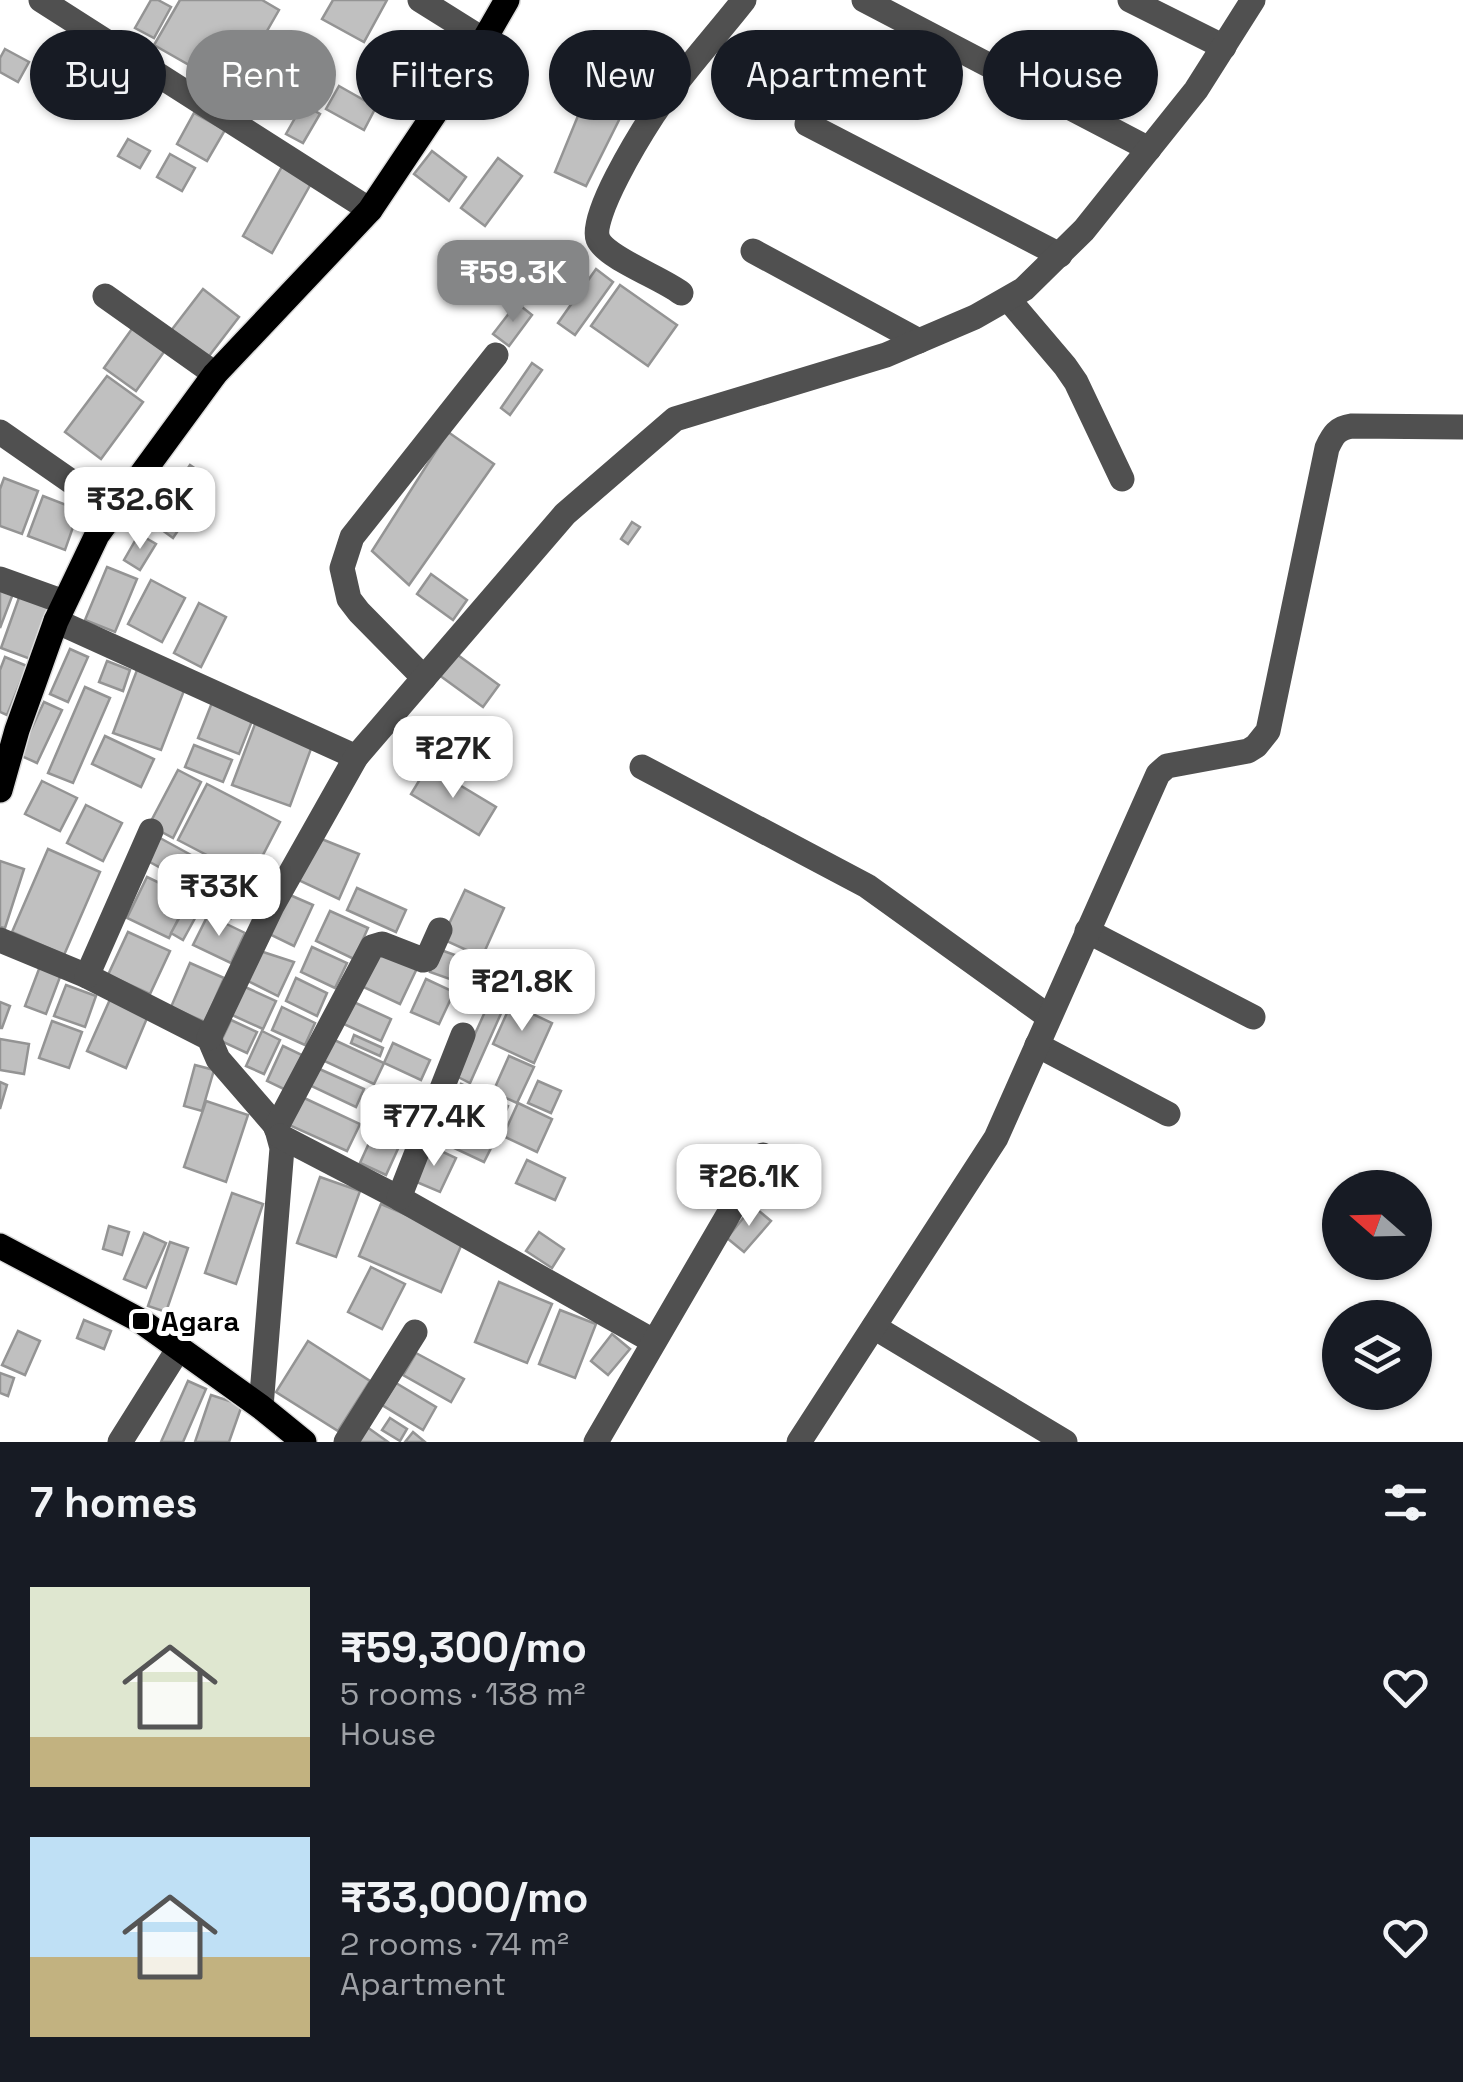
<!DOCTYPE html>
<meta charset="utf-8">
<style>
:root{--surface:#171b24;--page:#242831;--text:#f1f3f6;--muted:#9ea1a6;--accent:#858687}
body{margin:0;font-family:"Space Grotesk",sans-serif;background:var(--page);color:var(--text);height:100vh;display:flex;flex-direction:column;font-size:38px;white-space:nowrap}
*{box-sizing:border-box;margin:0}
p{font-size:32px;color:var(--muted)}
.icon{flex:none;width:55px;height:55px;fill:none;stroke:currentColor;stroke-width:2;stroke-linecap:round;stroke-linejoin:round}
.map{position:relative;height:1442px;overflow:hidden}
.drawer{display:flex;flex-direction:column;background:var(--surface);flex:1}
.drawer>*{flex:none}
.top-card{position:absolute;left:30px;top:30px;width:1405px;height:90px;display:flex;gap:20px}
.needle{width:65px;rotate:290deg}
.tools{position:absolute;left:1322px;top:1170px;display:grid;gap:20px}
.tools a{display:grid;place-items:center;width:110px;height:110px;border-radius:50%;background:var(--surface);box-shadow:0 2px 8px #0004;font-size:50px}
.price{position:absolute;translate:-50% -85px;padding:0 22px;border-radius:20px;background:#fff;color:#222;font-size:32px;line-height:65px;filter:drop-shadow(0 2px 5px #0008)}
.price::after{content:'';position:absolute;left:50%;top:60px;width:30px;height:22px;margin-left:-15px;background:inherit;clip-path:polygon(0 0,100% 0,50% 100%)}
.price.active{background:var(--accent);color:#fff}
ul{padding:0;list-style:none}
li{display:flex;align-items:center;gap:30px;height:250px;padding:0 30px}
li span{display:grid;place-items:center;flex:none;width:280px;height:200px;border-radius:0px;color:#555}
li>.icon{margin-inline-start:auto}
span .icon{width:120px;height:120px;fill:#fffc;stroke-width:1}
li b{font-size:42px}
h2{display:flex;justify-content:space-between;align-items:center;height:120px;padding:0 30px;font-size:42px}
.chip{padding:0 35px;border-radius:45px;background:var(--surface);box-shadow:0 2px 8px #0004;font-size:35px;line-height:90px}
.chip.active{background:var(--accent);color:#fff}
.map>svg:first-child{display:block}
.building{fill:#c0c0c0;stroke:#949494;stroke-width:2.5}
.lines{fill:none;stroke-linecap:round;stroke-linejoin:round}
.major-casing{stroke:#dbdbdb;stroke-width:28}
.minor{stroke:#505050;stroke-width:25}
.major{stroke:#000;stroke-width:25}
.poi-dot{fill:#000;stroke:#fff;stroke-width:4}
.labels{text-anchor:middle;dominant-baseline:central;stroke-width:10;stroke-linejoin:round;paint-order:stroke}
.poi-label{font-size:28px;font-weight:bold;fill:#000;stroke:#fff;text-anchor:start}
</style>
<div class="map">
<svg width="1463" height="1442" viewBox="0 0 1463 1442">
<rect width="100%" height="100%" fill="#fff"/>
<g class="building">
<polygon points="151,0 158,0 171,7 154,38 135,28"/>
<polygon points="180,0 262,0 279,10 233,90 154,45"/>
<polygon points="333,0 387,0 364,42 322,19"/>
<polygon points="5,49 29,62 18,82 0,72 0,58"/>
<polygon points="591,84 628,102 586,186 555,172"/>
<polygon points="339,86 376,107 364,130 326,109"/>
<polygon points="303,104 320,114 303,143 286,134"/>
<polygon points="194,113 225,130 207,161 177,144"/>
<polygon points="128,139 150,151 140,168 118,156"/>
<polygon points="432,151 466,177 449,201 414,174"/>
<polygon points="170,154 195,168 182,191 157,177"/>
<polygon points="498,158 522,176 485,226 461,208"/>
<polygon points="284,163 313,180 272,253 243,236"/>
<polygon points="596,269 613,282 575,335 558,323"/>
<polygon points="620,285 677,325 648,366 591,326"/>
<polygon points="203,289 239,317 206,360 170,332"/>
<polygon points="517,303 532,315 509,346 493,334"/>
<polygon points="134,326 166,349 136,391 104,368"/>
<polygon points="532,363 542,370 510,415 501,408"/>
<polygon points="107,376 143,402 101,459 65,432"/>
<polygon points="448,432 494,464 409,585 372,551"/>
<polygon points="190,465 212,480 173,538 151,522"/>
<polygon points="4,478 38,491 22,534 0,526 0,489"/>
<polygon points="43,496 79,510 65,550 28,536"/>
<polygon points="632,522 640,527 628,544 621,539"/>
<polygon points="139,534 156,544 140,570 124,560"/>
<polygon points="107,567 137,579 115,632 85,620"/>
<polygon points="431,574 467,600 453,620 417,594"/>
<polygon points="151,580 185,598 162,642 128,624"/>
<polygon points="0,586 14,591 0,628"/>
<polygon points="21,592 55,602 33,660 1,648"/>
<polygon points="199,603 226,617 201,667 174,653"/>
<polygon points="70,649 88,657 68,702 50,694"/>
<polygon points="455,653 499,685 483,707 439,675"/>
<polygon points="5,657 27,666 7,715 0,712 0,670"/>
<polygon points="107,661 130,670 123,691 99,682"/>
<polygon points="137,670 185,688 161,750 113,733"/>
<polygon points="85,687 110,698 73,783 48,773"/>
<polygon points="213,700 254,716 239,754 198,738"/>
<polygon points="44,702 62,710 37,763 19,755"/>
<polygon points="255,724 312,746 290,806 232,785"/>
<polygon points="105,736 154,759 141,787 92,764"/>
<polygon points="194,745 232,760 223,782 185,767"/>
<polygon points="428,766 496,807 479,835 411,794"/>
<polygon points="178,770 201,782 173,838 149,825"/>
<polygon points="42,781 77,798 60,831 25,814"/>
<polygon points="207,784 280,822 251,878 178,840"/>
<polygon points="86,805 122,823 103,861 67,843"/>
<polygon points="314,836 359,854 339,899 294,878"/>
<polygon points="160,838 202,861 190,884 148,861"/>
<polygon points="48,849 100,872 64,955 12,932"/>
<polygon points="0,861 24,869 5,928 0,927"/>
<polygon points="147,877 189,897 169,938 127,918"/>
<polygon points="222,877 246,889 231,918 208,906"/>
<polygon points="357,888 406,910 396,932 347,910"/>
<polygon points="465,890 504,908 482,957 442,939"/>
<polygon points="283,892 313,905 294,946 267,933"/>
<polygon points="193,893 205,900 183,940 171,933"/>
<polygon points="330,911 368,928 354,959 316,941"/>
<polygon points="208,915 245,933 231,963 193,945"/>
<polygon points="128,932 170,951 150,994 108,975"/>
<polygon points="377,945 419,964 400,1004 359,985"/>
<polygon points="312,947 347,963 335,988 301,972"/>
<polygon points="438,949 469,960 461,983 430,972"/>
<polygon points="260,951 294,962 278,996 242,978"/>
<polygon points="42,961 63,969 46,1014 25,1006"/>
<polygon points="190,963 224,978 205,1022 171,1007"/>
<polygon points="296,978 327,993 317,1016 286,1001"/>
<polygon points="426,979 454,992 439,1024 411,1012"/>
<polygon points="66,985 96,996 85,1027 54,1016"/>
<polygon points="245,987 276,1001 263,1029 232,1015"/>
<polygon points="493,994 507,1000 470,1083 456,1076"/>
<polygon points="112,995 150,1011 126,1068 87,1051"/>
<polygon points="347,999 391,1019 381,1041 337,1021"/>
<polygon points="0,1002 10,1006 2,1028 0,1028"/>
<polygon points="511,1004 552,1023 534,1063 493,1044"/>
<polygon points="282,1007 315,1023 305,1045 272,1030"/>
<polygon points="231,1020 257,1032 247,1053 221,1041"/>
<polygon points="52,1021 82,1032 69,1068 39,1058"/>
<polygon points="262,1031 280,1040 264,1074 246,1066"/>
<polygon points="354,1035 383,1048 380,1056 351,1043"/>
<polygon points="330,1038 384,1063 374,1084 320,1059"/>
<polygon points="0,1039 29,1044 24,1074 0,1070"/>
<polygon points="393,1043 430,1060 421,1080 384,1063"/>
<polygon points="283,1046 302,1055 286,1090 267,1081"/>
<polygon points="509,1056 534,1067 517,1103 493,1092"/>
<polygon points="195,1065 214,1070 202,1111 184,1106"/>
<polygon points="315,1067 364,1089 356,1107 307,1084"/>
<polygon points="538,1081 561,1091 551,1113 528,1103"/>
<polygon points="0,1082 7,1085 0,1109"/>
<polygon points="461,1084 508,1106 497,1131 450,1109"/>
<polygon points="392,1096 414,1107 402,1135 378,1124"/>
<polygon points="302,1097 360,1124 347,1151 289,1125"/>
<polygon points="206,1101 248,1115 226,1182 184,1167"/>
<polygon points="518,1103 552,1119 537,1152 503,1136"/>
<polygon points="451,1117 496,1138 484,1162 439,1141"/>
<polygon points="375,1130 401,1142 386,1175 360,1163"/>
<polygon points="428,1145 456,1158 440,1192 412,1180"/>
<polygon points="774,1148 783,1155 769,1176 760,1170"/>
<polygon points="527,1160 565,1178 555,1200 516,1183"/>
<polygon points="320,1177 360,1191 336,1257 297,1243"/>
<polygon points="232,1193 263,1204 236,1284 205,1273"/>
<polygon points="381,1204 464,1239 441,1292 359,1256"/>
<polygon points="753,1206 771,1221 744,1252 727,1238"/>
<polygon points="109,1226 129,1232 122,1255 103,1249"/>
<polygon points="539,1232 564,1249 552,1268 526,1251"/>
<polygon points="144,1233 166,1243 146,1288 124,1279"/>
<polygon points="170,1242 188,1248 166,1312 148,1306"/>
<polygon points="371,1267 405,1284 382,1329 348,1312"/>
<polygon points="499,1282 552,1304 527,1363 475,1342"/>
<polygon points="560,1310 596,1324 575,1378 539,1364"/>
<polygon points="84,1320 111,1331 104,1349 77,1338"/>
<polygon points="18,1331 40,1341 25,1375 2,1365"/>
<polygon points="612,1334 630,1349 608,1375 591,1361"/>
<polygon points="308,1341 370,1381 338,1431 276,1392"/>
<polygon points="416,1353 464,1379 451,1402 403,1375"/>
<polygon points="0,1373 14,1378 8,1396 0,1393"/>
<polygon points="188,1381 206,1389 183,1442 161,1442"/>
<polygon points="396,1383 436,1407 423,1430 382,1405"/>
<polygon points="211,1395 242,1405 229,1442 195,1442"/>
<polygon points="390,1418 407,1429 400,1441 382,1430"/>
<polygon points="367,1427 388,1442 357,1442"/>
<polygon points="413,1432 425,1442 405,1442"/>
</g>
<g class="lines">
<g class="major-casing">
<g id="major">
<polyline points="0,790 17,730 56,621 97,535 215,374 370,210 484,40 507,0"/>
<polyline points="0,1246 141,1321 261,1407 304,1442"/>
</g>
</g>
<g class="minor">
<polyline points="41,0 370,210"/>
<polyline points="420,0 484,40"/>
<polyline points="864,0 1149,149"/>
<polyline points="1130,0 1224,47"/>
<polyline points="807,124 1060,255"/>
<polyline points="753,251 919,341"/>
<path d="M681 293C662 278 606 258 598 239 589 217 640 135 653 115 679 76 715 37 744 0"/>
<polyline points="105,296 215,374"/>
<polyline points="1009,300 1065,366 1076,382 1122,479"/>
<polyline points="0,432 115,512"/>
<polyline points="0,579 64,602"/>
<polyline points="56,621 356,757"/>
<polyline points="424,678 359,612 349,599 342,568 352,537 496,355"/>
<polyline points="642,767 867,886 1049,1017"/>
<polyline points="1087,931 1253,1017"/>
<polyline points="0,940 87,976 209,1038 218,1059 276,1126 282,1148 261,1407"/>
<polyline points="87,976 151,831"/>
<polyline points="209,1038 272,906 356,757 565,514 675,419 886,355 975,317 1024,289 1084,230 1196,90 1253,0"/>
<polyline points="1037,1045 1168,1114"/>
<polyline points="276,1128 372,947 382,944 423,960 427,959 440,930"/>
<polyline points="280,1136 399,1198 653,1341"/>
<polyline points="399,1198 463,1035"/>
<polyline points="874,1327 1065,1442"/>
<polyline points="120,1442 179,1348"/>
<polyline points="346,1442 415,1332"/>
<polyline points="596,1442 763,1155"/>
<path d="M799 1442 996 1138 1158 774 1167 766 1248 751 1256 746 1268 731 1327 448C1333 435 1337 428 1352 426L1463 427"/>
</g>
<use href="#major" class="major"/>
</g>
<rect class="poi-dot" x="131" y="1311" width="20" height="20" rx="5"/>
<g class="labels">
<g class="poi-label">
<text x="161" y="1321">Agara</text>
</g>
</g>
</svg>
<div class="tools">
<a><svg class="needle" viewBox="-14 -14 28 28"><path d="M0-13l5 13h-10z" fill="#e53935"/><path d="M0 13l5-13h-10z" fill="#9ea1a6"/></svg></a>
<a><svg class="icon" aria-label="layers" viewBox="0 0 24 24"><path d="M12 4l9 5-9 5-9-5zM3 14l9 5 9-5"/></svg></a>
</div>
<b class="price active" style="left:513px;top:325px">₹59.3K</b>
<b class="price" style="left:140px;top:552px">₹32.6K</b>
<b class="price" style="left:453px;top:801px">₹27K</b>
<b class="price" style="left:219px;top:939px">₹33K</b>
<b class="price" style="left:522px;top:1034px">₹21.8K</b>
<b class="price" style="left:434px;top:1169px">₹77.4K</b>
<b class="price" style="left:749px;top:1229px">₹26.1K</b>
<div class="top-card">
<a class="chip">Buy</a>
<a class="chip active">Rent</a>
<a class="chip">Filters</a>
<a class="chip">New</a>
<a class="chip">Apartment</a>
<a class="chip">House</a>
</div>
</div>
<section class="drawer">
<h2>7 homes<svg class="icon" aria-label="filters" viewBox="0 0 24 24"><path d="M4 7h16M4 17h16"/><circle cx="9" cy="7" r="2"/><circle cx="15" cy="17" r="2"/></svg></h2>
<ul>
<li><span style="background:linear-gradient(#dfe7d0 75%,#c2b280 0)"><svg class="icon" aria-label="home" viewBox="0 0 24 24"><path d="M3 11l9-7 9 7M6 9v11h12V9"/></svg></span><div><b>₹59,300/mo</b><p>5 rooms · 138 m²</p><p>House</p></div><svg class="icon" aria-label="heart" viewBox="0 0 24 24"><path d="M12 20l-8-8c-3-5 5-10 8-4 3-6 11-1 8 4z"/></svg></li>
<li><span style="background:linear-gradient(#bfe0f5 60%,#c2b280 0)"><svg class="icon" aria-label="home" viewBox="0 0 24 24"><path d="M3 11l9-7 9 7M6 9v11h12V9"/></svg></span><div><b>₹33,000/mo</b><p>2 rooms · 74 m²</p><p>Apartment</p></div><svg class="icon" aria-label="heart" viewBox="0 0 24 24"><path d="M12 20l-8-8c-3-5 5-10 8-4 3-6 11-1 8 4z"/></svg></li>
</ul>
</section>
